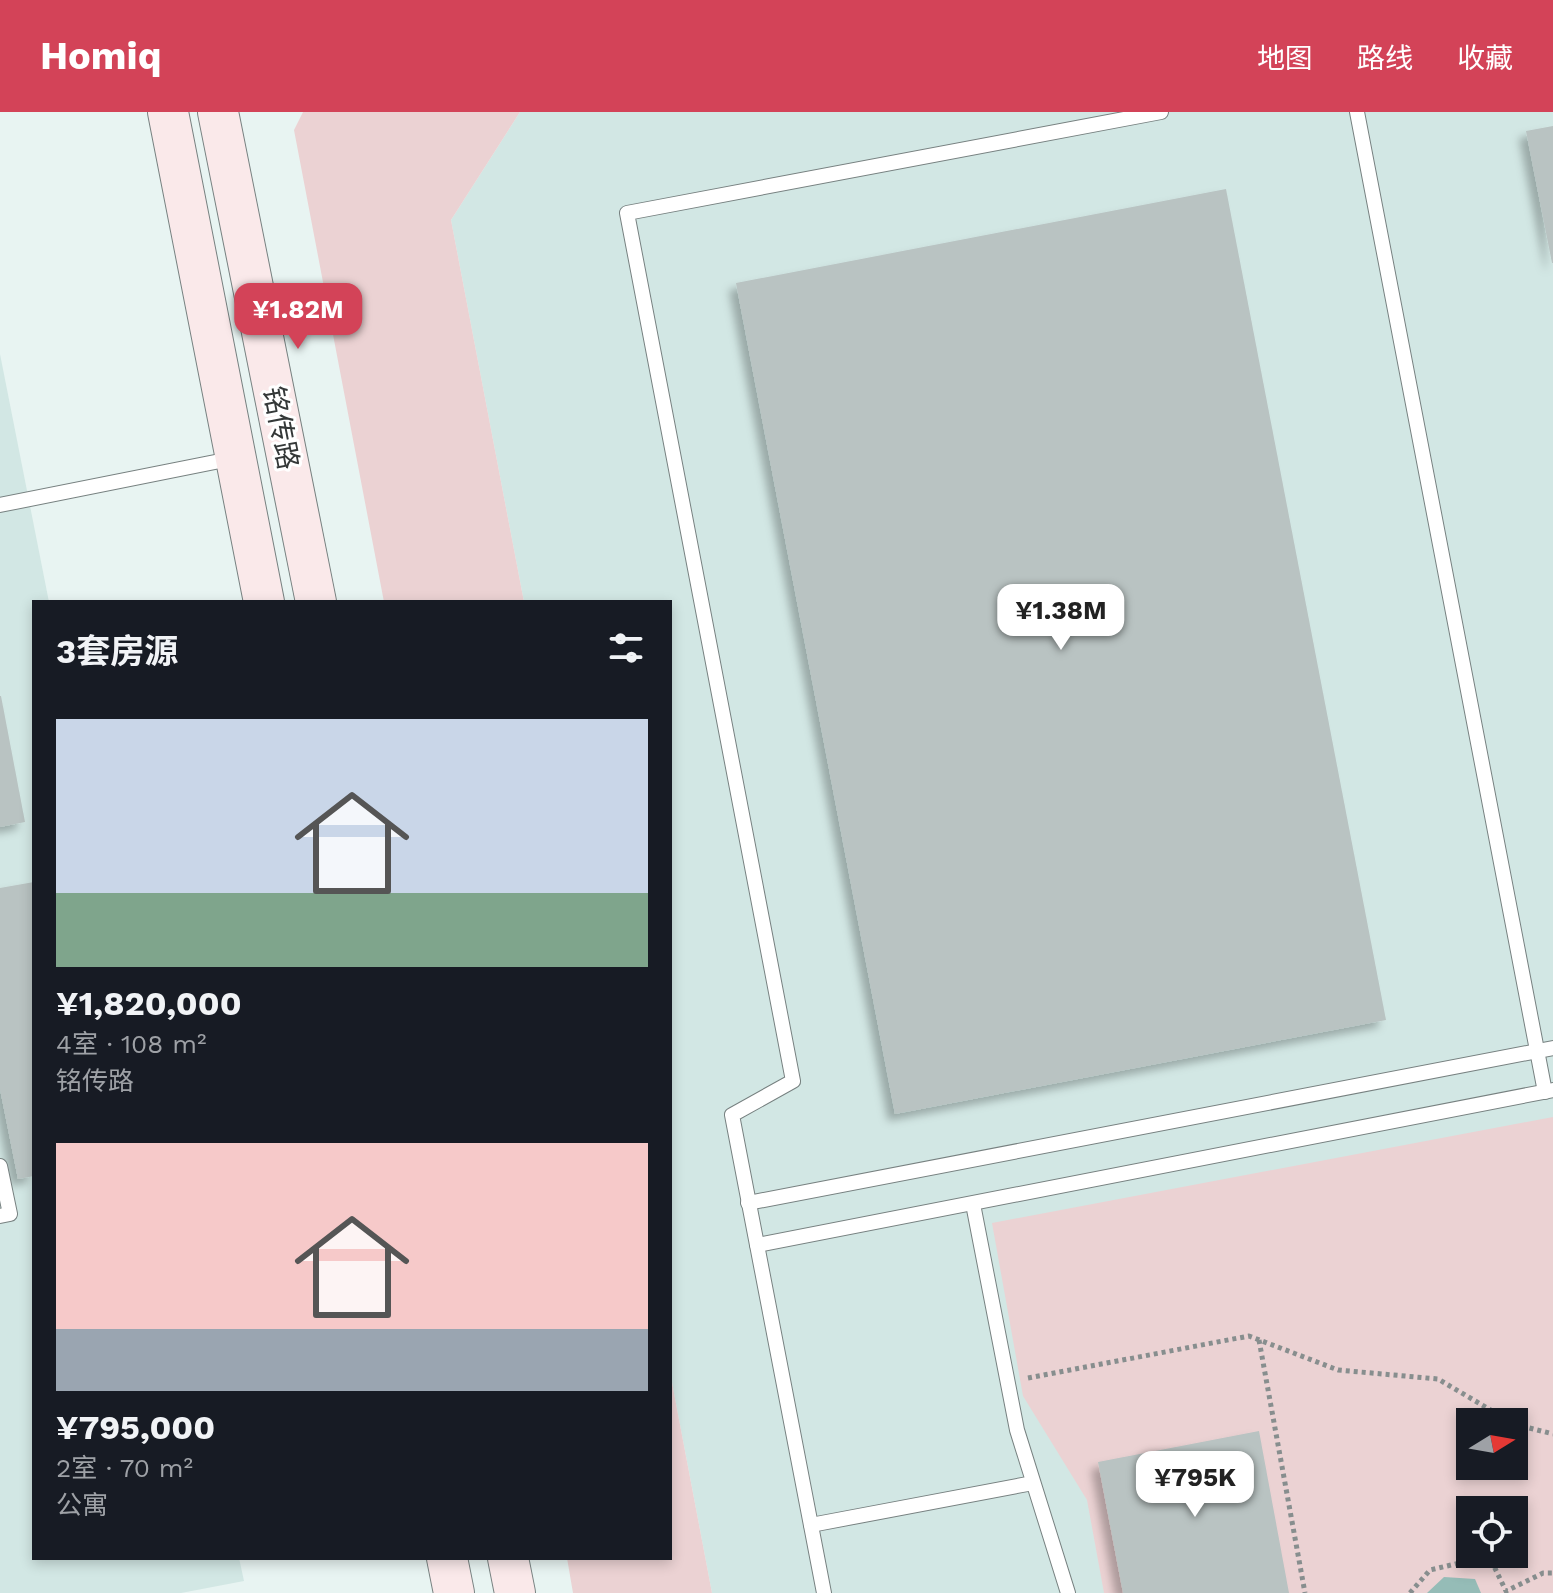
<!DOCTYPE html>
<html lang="zh">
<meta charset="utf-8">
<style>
:root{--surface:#171b24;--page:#242831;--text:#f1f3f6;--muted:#9ea1a6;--accent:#d34358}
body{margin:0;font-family:"Work Sans","Noto Sans SC",sans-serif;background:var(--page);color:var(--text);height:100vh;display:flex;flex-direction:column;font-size:30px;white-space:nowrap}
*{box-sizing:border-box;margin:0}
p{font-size:26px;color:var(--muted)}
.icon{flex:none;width:44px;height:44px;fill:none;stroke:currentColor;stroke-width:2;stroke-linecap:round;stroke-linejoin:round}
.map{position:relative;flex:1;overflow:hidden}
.details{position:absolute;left:32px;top:488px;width:640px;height:960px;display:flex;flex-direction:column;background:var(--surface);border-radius:0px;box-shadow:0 4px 12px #0003}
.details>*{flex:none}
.needle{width:52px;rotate:79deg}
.fabs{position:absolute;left:1456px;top:1296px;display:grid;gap:16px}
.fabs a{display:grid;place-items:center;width:72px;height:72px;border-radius:0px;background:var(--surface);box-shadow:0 4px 12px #0003;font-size:40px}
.price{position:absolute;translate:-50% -68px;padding:0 18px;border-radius:16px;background:#fff;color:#222;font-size:26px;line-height:52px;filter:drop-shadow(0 2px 4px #0008)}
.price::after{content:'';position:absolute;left:50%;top:48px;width:24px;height:18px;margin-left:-12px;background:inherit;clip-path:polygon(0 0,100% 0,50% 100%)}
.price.active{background:var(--accent);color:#fff}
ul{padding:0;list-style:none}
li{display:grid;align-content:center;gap:16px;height:424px;padding:0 24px}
li span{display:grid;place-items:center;height:248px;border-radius:0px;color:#555}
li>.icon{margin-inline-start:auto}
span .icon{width:144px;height:144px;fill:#fffc;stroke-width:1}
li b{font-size:34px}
h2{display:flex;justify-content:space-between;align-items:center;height:96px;padding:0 24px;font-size:34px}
header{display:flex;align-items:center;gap:48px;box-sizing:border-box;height:112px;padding:0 40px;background:var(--accent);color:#fff}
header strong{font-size:38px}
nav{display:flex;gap:44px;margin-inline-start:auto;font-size:28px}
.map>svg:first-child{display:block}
.built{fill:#d2e7e4;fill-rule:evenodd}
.green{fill:#ebd2d3;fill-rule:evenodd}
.water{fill:#95bcb7}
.building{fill:#b9c3c2;filter:url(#shadow)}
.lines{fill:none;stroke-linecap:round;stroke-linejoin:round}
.lane-casing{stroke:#778180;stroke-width:16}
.secondary-casing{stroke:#778180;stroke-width:42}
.path{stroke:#878e8e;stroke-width:5;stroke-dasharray:4 4;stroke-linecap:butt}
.lane{stroke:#fff;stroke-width:14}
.secondary{stroke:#fae9ea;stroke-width:40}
.labels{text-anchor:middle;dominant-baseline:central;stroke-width:6;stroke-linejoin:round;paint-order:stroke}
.street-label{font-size:28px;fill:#343838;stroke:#fff}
</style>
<header>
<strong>Homiq</strong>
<nav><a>地图</a><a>路线</a><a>收藏</a></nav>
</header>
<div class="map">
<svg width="1553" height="1481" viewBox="0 0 1553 1481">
<defs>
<filter id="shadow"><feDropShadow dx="-7" dy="7" stdDeviation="4" flood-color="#0004"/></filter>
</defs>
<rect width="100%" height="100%" fill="#e8f4f2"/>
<g class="built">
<path d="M520 0H1553V1481H712L670 1260V490H524L451 108ZM1470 1310H1514V1354H1470ZM1470 1398H1514V1442H1470Z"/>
<polygon points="0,242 49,490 34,490 34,1446 239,1446 244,1469 181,1481 0,1481"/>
</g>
<g class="green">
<polygon points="303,0 520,0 451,108 524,490 384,490 294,18"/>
<path d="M1553 1005V1481H1104L1087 1388 1023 1284 992 1111ZM1470 1310H1514V1354H1470ZM1470 1398H1514V1442H1470Z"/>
<polygon points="670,1260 712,1481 573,1481 567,1446 670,1446"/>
</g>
<polygon class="water" points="1444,1465 1475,1467 1481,1481 1427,1481"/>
<g class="building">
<polygon points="1553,14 1553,151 1552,151 1526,19"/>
<polygon points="1226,77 1386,908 895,1002 736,171"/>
<polygon points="0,584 1,584 25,710 0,715"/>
<polygon points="34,770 34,1064 18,1067 0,977 0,776"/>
<polygon points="1259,1319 1289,1481 1123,1481 1098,1350"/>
</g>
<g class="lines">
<g class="lane-casing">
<g id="lane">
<polyline points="1357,0 1545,980"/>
<polyline points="0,393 235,346"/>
<polyline points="0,1054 10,1102 0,1104"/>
<polyline points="748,1091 1553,936"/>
<polyline points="973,1092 1017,1318 1068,1481"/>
<polyline points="757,1133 1553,978"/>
<polyline points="811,1413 1033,1371"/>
<polyline points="824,1481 732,1003 793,969 627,101 1161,0"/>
</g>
</g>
<g class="secondary-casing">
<g id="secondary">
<polyline points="168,0 264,490"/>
<polyline points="218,0 316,490"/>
<polyline points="447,1446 454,1481"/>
<polyline points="508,1446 515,1481"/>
</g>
</g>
<g class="path">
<polyline points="1259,1228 1305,1481"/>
<polyline points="1028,1266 1249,1224 1338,1258 1438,1267 1511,1310"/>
<polyline points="1514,1312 1553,1322"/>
<polyline points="1410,1481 1430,1458 1489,1444 1506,1479 1543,1461 1553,1461"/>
</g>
<use href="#lane" class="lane"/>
<use href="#secondary" class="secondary"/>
</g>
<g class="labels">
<g class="street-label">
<text transform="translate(281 316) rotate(79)">铭传路</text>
</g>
</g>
</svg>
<div class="fabs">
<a><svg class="needle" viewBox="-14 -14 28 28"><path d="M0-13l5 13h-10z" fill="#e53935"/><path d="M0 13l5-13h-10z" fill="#9ea1a6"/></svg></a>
<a><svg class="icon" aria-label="locate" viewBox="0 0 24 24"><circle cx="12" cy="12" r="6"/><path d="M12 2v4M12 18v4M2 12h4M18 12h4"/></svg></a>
</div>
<b class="price active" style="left:298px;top:239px">¥1.82M</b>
<b class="price" style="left:1061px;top:540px">¥1.38M</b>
<b class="price" style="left:1195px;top:1407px">¥795K</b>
<section class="details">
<h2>3套房源<svg class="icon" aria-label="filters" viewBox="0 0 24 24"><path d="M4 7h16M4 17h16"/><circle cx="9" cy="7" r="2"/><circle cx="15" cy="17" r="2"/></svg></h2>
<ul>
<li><span style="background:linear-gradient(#c9d6e8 70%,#7fa58c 0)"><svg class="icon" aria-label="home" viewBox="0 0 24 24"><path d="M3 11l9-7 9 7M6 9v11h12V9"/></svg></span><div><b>¥1,820,000</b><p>4室 · 108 m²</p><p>铭传路</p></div></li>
<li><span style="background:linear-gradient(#f6c9c9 75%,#9aa5b1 0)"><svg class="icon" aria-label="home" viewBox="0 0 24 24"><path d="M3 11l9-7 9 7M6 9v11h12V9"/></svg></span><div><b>¥795,000</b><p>2室 · 70 m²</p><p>公寓</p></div></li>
</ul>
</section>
</div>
